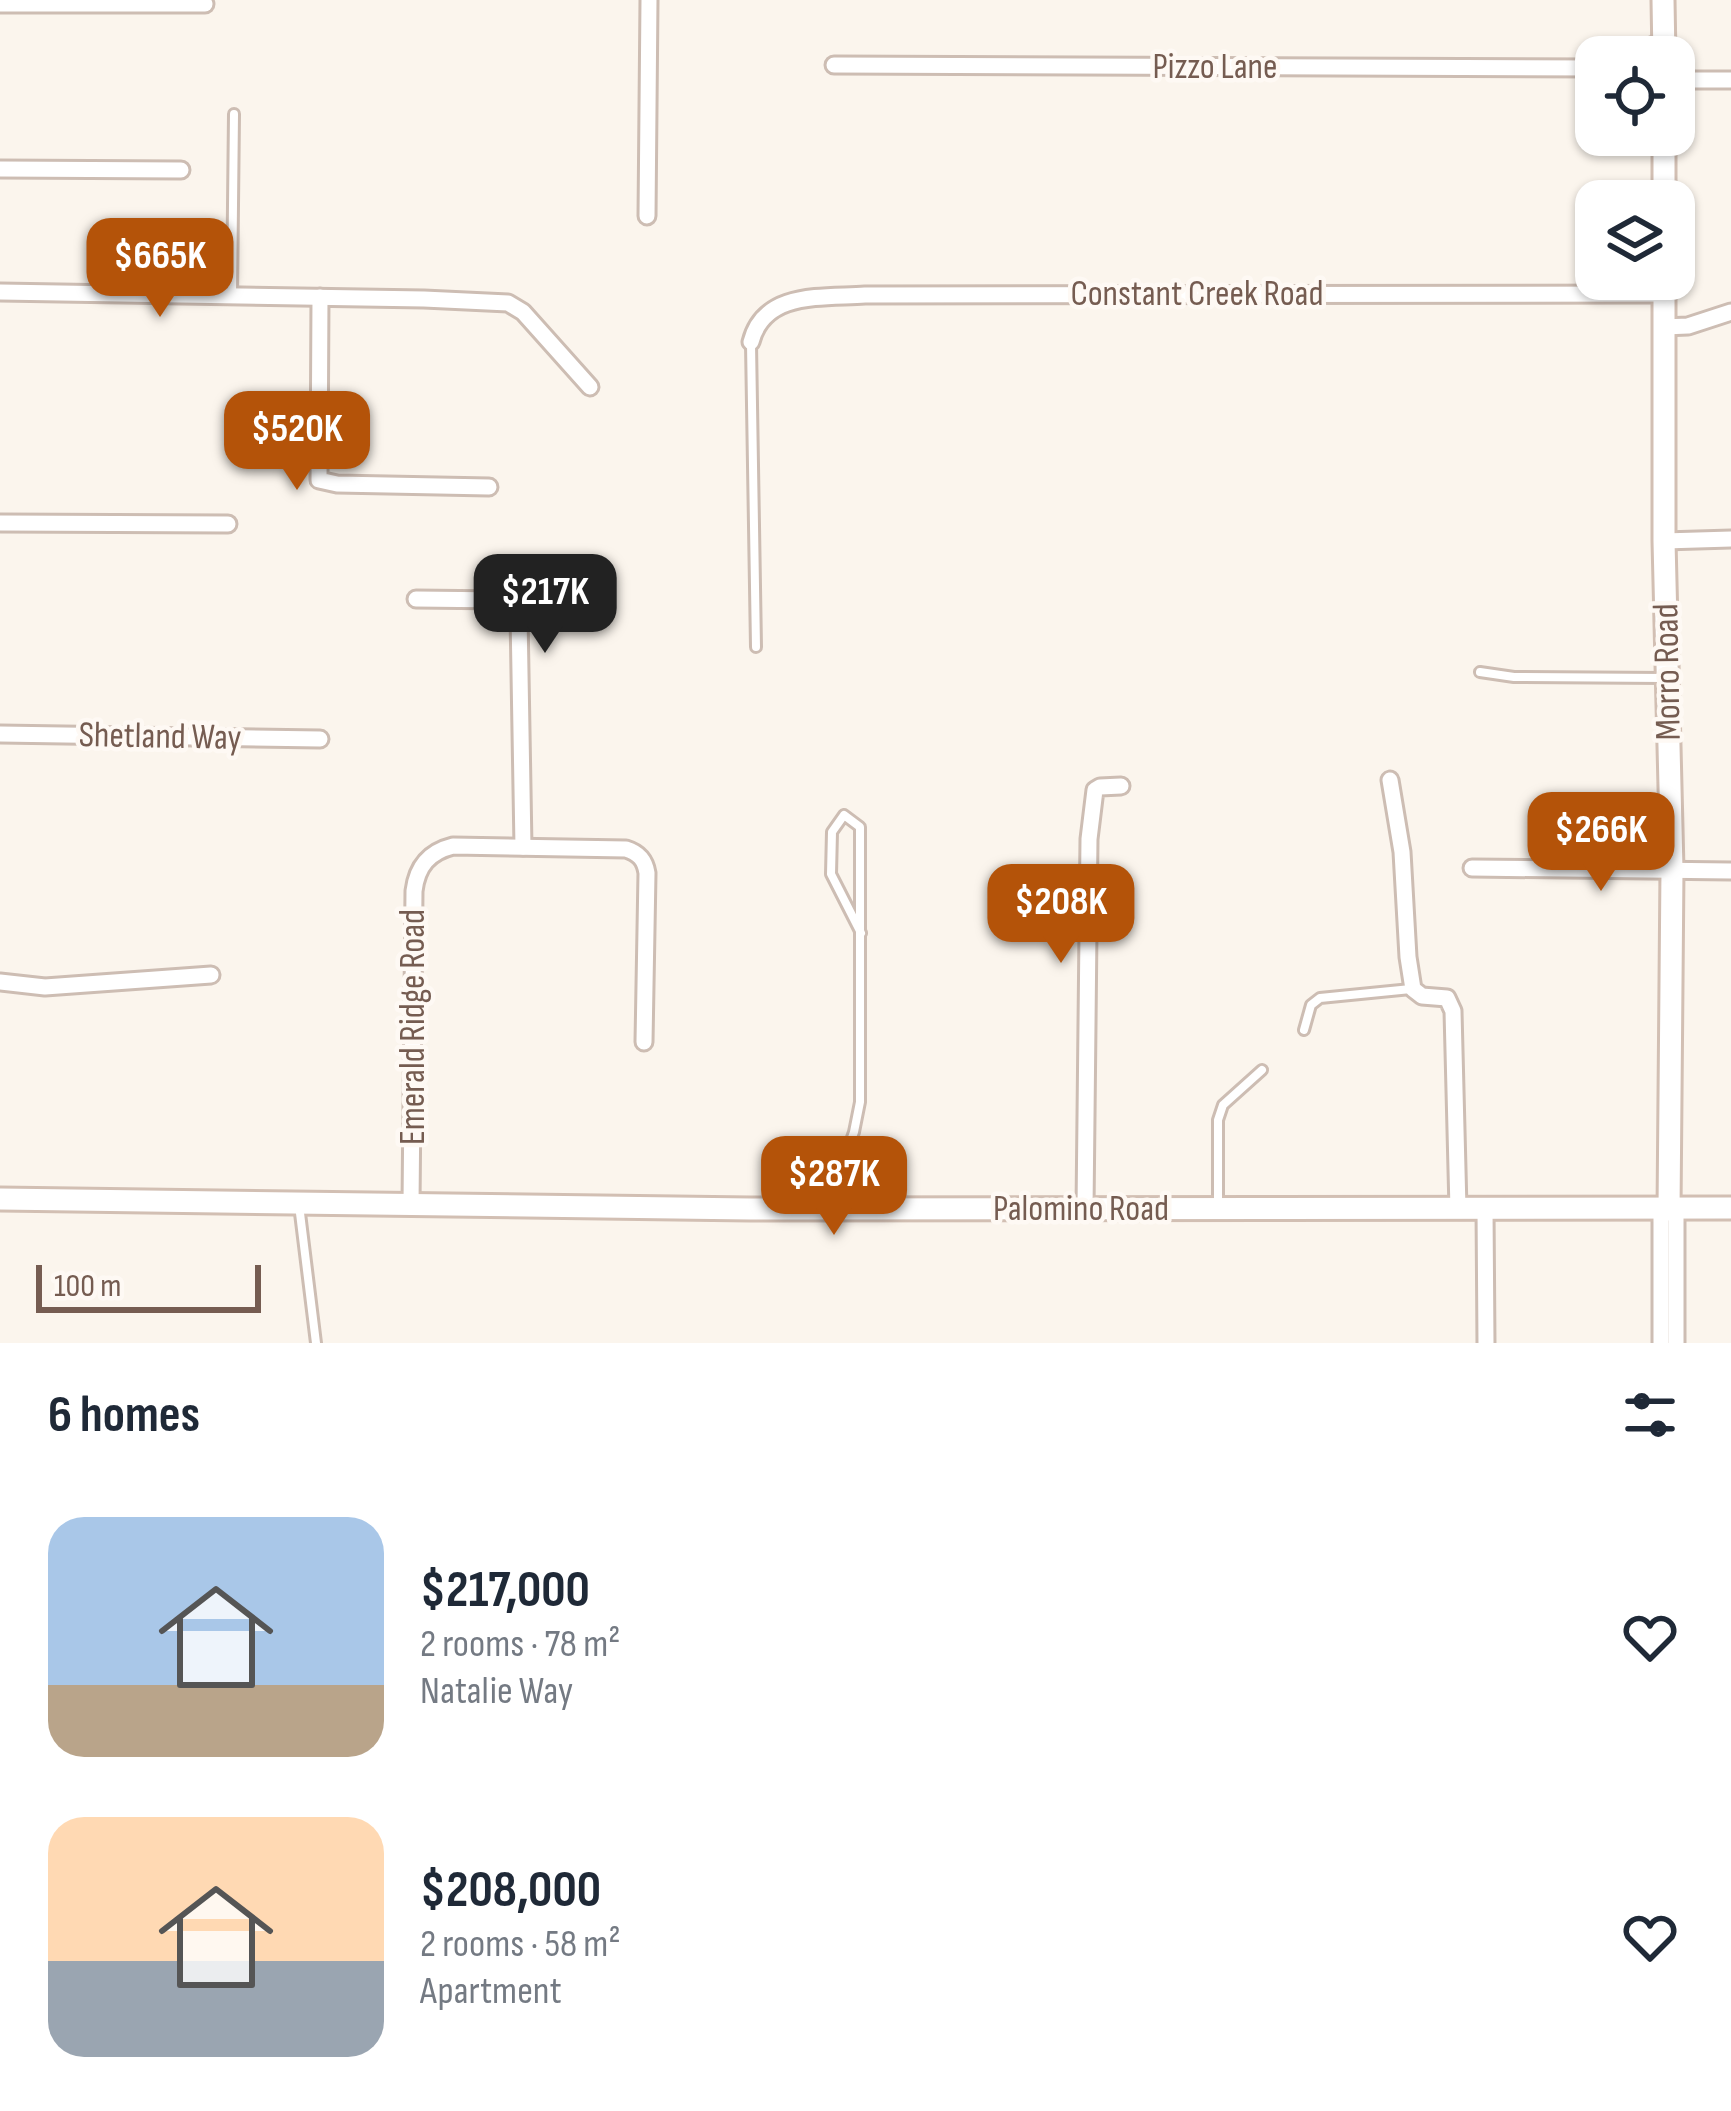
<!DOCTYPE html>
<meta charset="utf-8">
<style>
:root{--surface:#fff;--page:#f6f6f7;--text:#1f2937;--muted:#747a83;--accent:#b45309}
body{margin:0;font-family:"Sofia Sans Condensed",sans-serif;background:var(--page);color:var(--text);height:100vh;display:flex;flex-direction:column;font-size:45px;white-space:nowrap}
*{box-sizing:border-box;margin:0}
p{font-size:39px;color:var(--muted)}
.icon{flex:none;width:66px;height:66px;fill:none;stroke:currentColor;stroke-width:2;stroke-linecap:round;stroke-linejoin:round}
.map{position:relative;height:1343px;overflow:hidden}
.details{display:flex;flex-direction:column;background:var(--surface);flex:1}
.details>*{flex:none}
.controls{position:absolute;left:1575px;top:36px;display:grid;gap:24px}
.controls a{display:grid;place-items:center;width:120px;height:120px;border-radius:24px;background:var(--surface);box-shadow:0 3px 9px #0004;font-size:60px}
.scale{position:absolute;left:36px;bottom:30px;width:225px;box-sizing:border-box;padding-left:12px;border:6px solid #755c51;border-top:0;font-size:33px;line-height:42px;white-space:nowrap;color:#755c51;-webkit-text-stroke:9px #fef9f4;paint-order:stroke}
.price{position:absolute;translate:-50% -102px;padding:0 27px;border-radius:24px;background:var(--accent);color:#fff;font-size:39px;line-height:78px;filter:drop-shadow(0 3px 6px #0008)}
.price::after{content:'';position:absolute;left:50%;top:72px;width:36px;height:27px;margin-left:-18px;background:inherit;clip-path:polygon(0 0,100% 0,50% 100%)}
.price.current{background:#222;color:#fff}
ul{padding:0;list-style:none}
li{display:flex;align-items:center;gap:36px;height:300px;padding:0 48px}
li span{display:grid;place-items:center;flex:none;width:336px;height:240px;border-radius:36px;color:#555}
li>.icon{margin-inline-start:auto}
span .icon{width:144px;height:144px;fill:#fffc;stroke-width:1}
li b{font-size:51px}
h2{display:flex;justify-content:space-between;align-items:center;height:144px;padding:0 48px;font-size:51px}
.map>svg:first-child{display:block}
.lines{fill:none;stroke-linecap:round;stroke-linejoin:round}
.lane-casing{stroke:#cdbdb3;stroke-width:14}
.street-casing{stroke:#cdbdb3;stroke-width:21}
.secondary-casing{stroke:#d2bfb3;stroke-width:27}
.lane{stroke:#fff;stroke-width:8}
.street{stroke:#fff;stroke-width:15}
.secondary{stroke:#fff;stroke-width:21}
.labels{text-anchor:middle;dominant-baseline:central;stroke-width:9;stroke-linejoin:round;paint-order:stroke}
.street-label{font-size:36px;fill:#755c51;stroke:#fef9f4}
</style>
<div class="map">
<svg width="1731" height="1343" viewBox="0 0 1731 1343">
<rect width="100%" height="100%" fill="#fbf5ed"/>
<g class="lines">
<g class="lane-casing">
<g id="lane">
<polyline points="232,296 234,114"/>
<polyline points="751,344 756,647"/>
<polyline points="1480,672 1514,677 1664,678"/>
<polyline points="1304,1030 1311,1005 1320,998 1411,989"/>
<polyline points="826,1203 837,1180 854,1132 860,1102 860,827 844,815 832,832 831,874 861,933"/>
<polyline points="299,1205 316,1343"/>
<polyline points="1218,1208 1218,1120 1223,1105 1262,1070"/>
</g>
</g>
<g class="street-casing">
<g id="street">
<polyline points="0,4 205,4"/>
<polyline points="1623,57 1664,41"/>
<polyline points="834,65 1596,68"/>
<polyline points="1674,80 1731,80"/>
<polyline points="0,169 181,170"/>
<polyline points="647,216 649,0"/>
<polyline points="0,292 424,299 508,303 523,312 590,387"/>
<polyline points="320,297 319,480 337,484 489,487"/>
<polyline points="1664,327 1688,326 1731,312"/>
<path d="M751 342C764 291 821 298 865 295L1664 294"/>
<polyline points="0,523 228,524"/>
<polyline points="1664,541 1731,539"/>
<polyline points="416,599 503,600 514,606 519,615 523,847"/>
<polyline points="0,734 320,739"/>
<polyline points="1390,780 1402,852 1408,957 1413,989 1422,996 1447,998 1453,1011 1458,1209"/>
<polyline points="1472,868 1731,871"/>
<polyline points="0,982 45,987 211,975"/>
<path d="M411 1205 414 891C417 866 429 852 453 846L626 849C639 853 645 860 647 873L644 1042"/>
<polyline points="1085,1209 1089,839 1095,790 1100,787 1121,786"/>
<polyline points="1485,1209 1486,1343"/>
<polyline points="1676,1209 1676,1343"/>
<polyline points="1661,1343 1661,1210"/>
</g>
</g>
<g class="secondary-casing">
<g id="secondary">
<polyline points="1663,0 1664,57"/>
<polyline points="1664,135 1664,201"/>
<polyline points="1664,279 1664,541 1672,869 1669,1210"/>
<polyline points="0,1199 750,1209 1731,1208"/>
</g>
</g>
<use href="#lane" class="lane"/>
<use href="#street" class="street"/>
<use href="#secondary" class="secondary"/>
</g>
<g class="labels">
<g class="street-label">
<text x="1215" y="67">Pizzo Lane</text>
<text x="1197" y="294">Constant Creek Road</text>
<text transform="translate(1668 672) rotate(-91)">Morro Road</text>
<text transform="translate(160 737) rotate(1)">Shetland Way</text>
<text transform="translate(413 1027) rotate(-90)">Emerald Ridge Road</text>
<text x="1081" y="1209">Palomino Road</text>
</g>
</g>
</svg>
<div class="controls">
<a><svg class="icon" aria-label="locate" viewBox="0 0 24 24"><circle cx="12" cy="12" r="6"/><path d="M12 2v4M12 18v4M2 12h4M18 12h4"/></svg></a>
<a><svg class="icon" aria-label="layers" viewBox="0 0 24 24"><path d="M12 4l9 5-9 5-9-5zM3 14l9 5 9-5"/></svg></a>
</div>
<div class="scale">100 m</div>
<b class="price" style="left:160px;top:320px">$665K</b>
<b class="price" style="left:297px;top:493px">$520K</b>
<b class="price current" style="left:545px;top:656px">$217K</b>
<b class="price" style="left:1601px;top:894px">$266K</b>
<b class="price" style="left:1061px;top:966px">$208K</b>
<b class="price" style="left:834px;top:1238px">$287K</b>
</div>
<section class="details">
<h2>6 homes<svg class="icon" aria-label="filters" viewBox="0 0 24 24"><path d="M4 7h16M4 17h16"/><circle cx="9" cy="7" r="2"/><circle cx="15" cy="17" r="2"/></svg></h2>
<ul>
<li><span style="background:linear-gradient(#a9c7e8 70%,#b9a48a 0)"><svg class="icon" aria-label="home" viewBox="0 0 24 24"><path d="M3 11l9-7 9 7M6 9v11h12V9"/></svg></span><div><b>$217,000</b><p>2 rooms · 78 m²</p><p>Natalie Way</p></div><svg class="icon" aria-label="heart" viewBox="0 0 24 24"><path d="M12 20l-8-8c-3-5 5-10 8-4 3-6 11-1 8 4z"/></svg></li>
<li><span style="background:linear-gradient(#ffd9b3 60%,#9aa5b1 0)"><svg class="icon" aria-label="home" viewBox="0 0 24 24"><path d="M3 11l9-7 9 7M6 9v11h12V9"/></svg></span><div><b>$208,000</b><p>2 rooms · 58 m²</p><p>Apartment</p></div><svg class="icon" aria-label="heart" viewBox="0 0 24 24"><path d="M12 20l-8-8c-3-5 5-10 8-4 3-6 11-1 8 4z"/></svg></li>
</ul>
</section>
